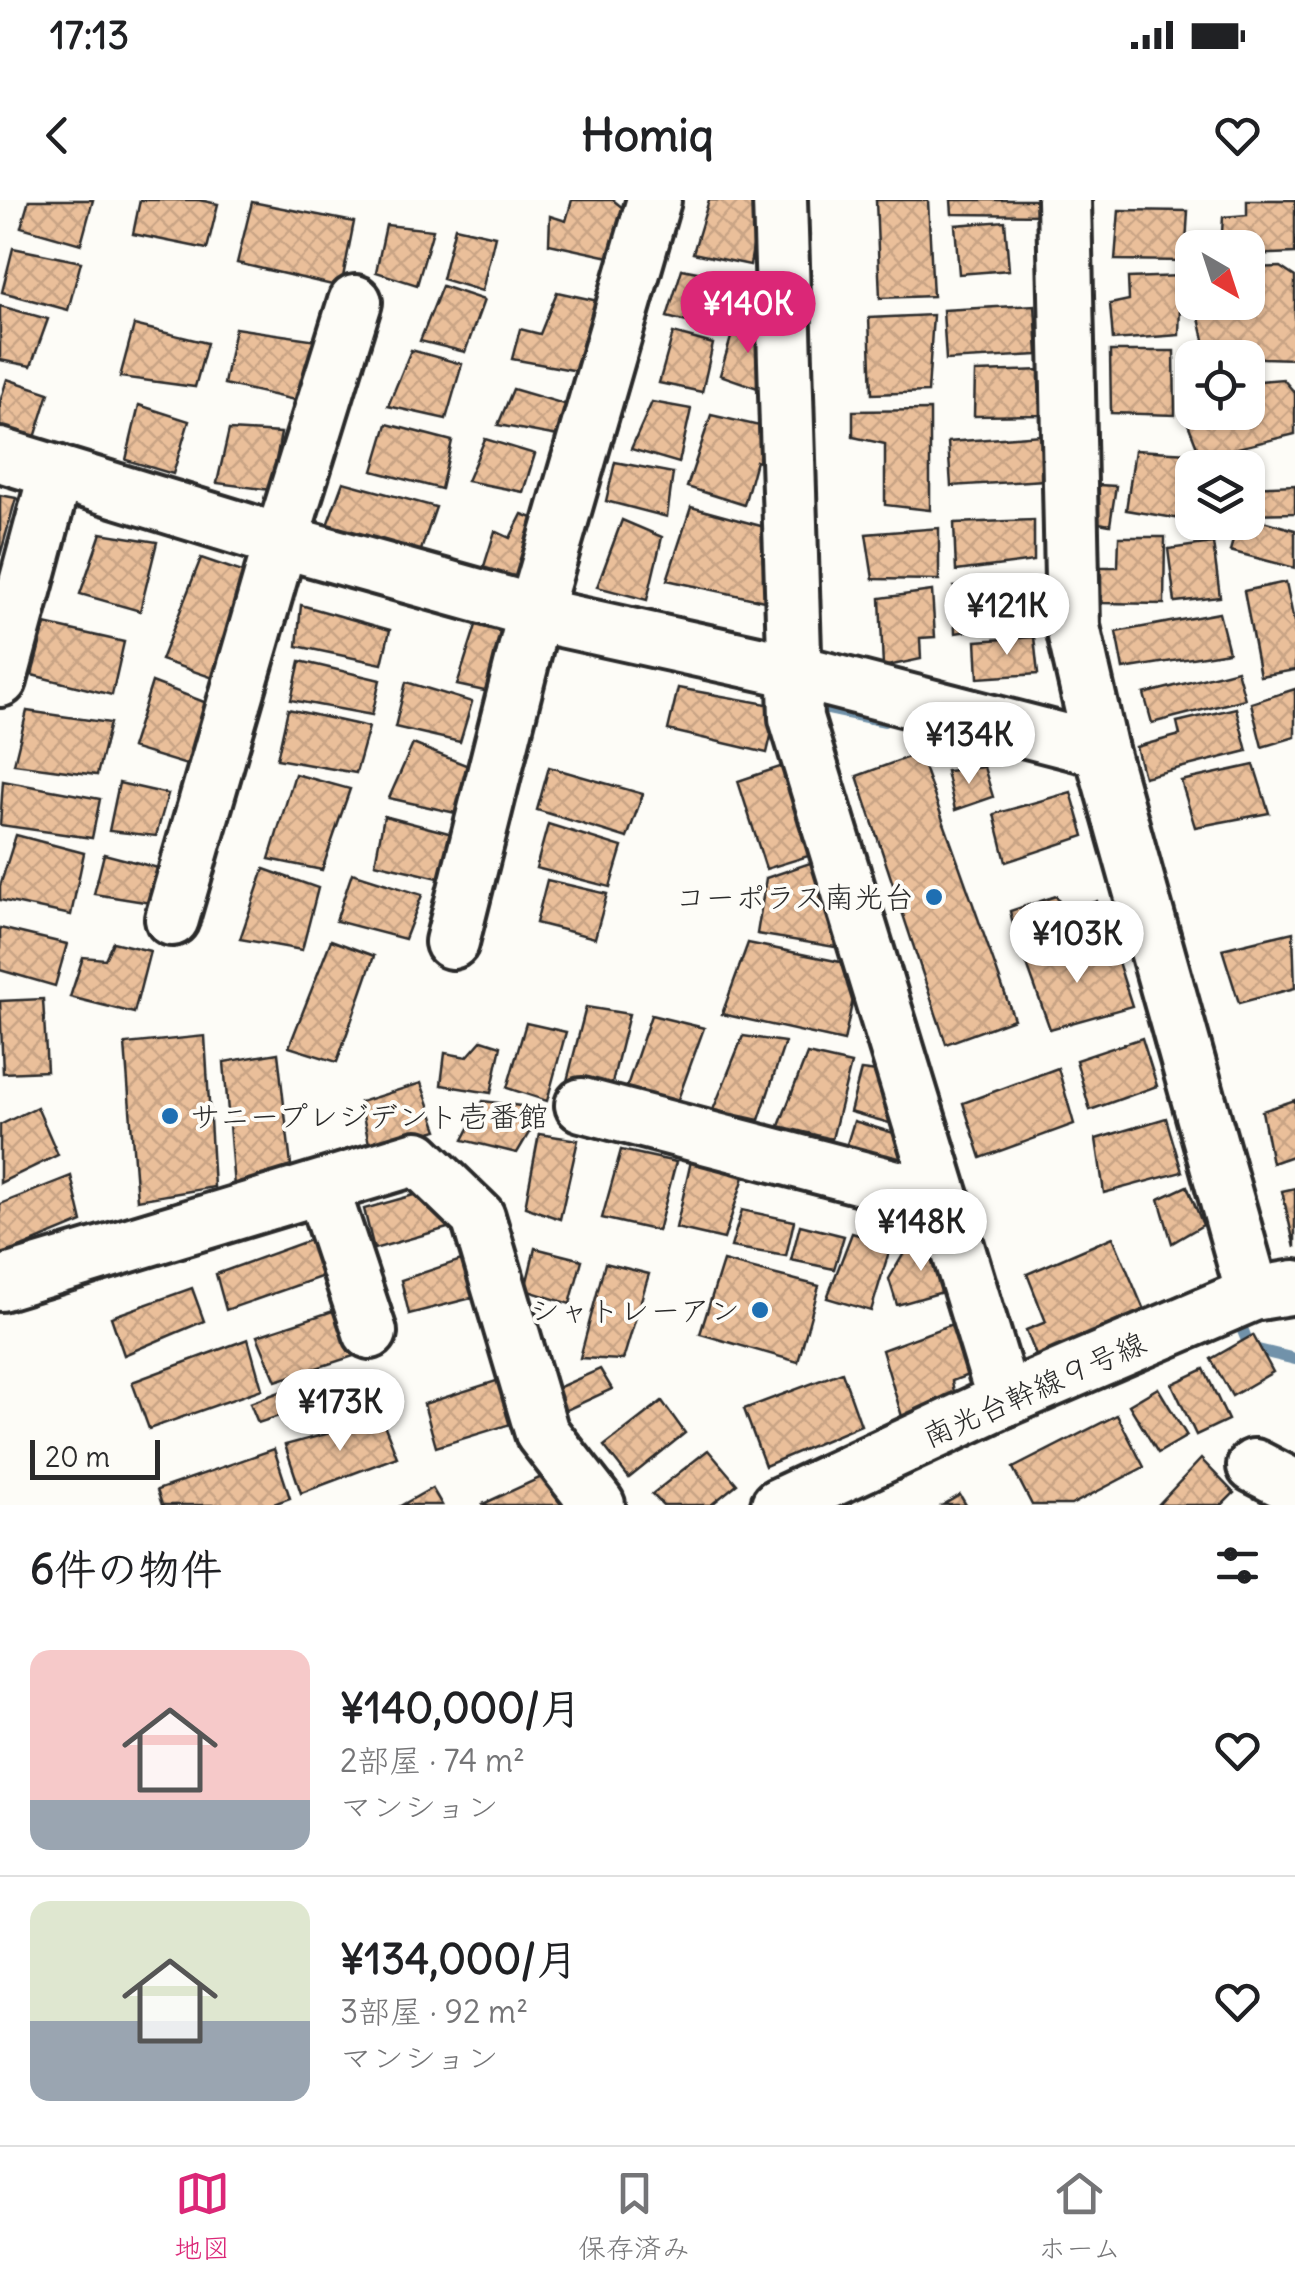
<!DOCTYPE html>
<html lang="ja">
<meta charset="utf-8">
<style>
:root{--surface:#fff;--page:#f2f2f2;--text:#202124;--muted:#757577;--line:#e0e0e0;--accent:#db2777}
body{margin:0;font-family:Delius,"Klee One",sans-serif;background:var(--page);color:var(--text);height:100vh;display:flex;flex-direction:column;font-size:38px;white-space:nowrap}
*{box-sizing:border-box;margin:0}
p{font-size:32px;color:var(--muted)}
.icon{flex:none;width:55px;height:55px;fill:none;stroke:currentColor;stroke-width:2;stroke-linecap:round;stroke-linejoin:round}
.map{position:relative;height:1305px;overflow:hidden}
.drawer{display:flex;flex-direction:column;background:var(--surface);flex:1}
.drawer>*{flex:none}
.needle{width:65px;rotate:141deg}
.controls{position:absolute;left:1175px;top:30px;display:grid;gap:20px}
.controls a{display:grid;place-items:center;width:90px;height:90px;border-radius:20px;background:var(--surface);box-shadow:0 2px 8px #0004;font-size:50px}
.scale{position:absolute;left:30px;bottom:25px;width:130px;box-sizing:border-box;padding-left:10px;border:5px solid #2b2b2b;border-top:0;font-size:28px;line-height:35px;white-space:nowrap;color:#2b2b2b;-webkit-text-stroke:8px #fdfcf7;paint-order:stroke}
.price{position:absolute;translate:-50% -85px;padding:0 22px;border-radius:35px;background:#fff;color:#222;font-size:32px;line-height:65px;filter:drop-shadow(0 2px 5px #0008)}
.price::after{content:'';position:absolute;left:50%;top:60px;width:30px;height:22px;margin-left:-15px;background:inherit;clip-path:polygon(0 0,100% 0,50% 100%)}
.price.selected{background:var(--accent);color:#fff}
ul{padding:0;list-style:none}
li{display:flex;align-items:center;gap:30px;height:250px;padding:0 30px}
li+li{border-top:2px solid var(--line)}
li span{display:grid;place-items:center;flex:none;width:280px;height:200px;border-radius:20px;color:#555}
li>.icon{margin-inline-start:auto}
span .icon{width:120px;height:120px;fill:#fffc;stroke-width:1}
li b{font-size:42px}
h2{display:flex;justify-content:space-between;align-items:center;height:120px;padding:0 30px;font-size:42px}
.status{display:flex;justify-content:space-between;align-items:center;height:70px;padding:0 50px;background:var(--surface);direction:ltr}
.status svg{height:28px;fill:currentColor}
header{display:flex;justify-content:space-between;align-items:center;height:130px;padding:0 30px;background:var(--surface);font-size:45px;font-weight:700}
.menu{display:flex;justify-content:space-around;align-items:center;height:140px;border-top:2px solid var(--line);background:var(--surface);font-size:28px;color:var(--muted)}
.menu a{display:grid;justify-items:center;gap:5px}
.menu .selected{color:var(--accent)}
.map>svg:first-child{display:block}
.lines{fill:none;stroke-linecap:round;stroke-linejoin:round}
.stream{stroke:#7192aa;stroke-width:12}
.building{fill:url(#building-cross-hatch);stroke:#2b2b2b;stroke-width:2.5}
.minor-casing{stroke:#2b2b2b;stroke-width:60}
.minor{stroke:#fdfcf7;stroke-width:52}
.poi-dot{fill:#1f6fb2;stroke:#fdfcf7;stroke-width:4}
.labels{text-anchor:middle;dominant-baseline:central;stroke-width:8;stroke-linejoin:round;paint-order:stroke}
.poi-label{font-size:30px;fill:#2b2b2b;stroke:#fdfcf7;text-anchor:end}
.street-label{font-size:30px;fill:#2b2b2b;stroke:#fdfcf7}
</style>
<div class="status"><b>17:13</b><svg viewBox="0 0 49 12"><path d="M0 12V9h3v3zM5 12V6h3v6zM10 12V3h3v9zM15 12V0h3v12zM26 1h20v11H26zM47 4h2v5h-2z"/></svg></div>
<header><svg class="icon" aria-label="back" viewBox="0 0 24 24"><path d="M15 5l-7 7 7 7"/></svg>Homiq<svg class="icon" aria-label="heart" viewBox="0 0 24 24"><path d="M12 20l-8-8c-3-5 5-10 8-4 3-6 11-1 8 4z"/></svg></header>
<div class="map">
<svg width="1295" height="1305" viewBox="0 0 1295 1305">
<defs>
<pattern id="building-cross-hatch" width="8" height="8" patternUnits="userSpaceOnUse" patternTransform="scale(2.5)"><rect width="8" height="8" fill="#eabf9a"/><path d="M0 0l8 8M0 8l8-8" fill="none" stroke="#c9a485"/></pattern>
</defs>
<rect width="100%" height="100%" fill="#fdfcf7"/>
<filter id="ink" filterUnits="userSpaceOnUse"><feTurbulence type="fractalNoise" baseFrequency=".01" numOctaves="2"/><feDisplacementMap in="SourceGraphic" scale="20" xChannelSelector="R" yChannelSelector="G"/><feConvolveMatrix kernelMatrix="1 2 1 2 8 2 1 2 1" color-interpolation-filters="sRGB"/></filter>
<g filter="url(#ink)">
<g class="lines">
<g class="stream">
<polyline points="813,506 884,521"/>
<polyline points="1239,1121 1250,1148 1295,1159"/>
</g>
</g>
<g class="building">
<polygon points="29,0 93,0 81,44 21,27"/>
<polygon points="140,0 199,0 218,4 207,49 133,34"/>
<polygon points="572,0 613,0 629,13 614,58 549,44 550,16 566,21"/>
<polygon points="709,0 761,0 750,65 693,53"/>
<polygon points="876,0 928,0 933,96 880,98"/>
<polygon points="951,0 1044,0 1045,15 952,14"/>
<polygon points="1247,0 1295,0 1295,53 1248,55 1248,48 1221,48 1223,17 1247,15"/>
<polygon points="252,2 354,22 341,87 237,63"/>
<polygon points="1119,10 1188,11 1185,61 1115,60"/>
<polygon points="1005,21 1009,70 959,74 955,25"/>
<polygon points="386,25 433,30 417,85 376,72"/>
<polygon points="455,27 495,36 482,91 442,79"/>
<polygon points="13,48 81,62 68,110 2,92"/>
<polygon points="1280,67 1295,77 1295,159 1263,158 1205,144 1199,118 1210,102 1248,102 1248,68"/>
<polygon points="682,69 718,76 711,128 667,117"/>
<polygon points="1181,76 1179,135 1113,140 1110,104 1129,100 1128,78"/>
<polygon points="442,86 484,100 465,152 420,141"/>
<polygon points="557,92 607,103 589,173 512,159 520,129 540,134"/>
<polygon points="1035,105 1038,155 946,160 943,110"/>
<polygon points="0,106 48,119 31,166 0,160"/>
<polygon points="933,115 928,192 872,194 869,118"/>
<polygon points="735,124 775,135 760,189 720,175"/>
<polygon points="134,125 207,143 195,187 120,177"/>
<polygon points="235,128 324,141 308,203 224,184"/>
<polygon points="673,133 713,144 702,192 659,183"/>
<polygon points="411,150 462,164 446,219 388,206"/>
<polygon points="1110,151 1174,151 1175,215 1111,213"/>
<polygon points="1044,170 1041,215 974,216 975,172"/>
<polygon points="7,179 49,193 34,241 0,235 0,202"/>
<polygon points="1283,179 1295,193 1295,234 1201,257 1185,216 1193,212 1248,212 1248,182"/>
<polygon points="513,189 568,205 558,236 498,225"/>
<polygon points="652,202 691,209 679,263 631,249"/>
<polygon points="139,205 189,221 173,274 126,260"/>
<polygon points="930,210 930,310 885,305 885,244 853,237 853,211"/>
<polygon points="711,215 777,230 775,268 756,261 744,305 687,287"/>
<polygon points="387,224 452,241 441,289 373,271"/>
<polygon points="229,230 281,233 271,290 217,283"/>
<polygon points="1041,235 1044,280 951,286 948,242"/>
<polygon points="485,239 535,254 523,292 467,281"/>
<polygon points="1135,250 1189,253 1181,319 1126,310"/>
<polygon points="615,262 673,273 667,317 606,301"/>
<polygon points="343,282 436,307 419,356 326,328"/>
<polygon points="1079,284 1116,286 1110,325 1082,320"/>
<polygon points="1295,285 1295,313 1248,314 1248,287"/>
<polygon points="0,295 16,298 0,356"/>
<polygon points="691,307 779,331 764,401 667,380"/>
<polygon points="522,314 543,322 519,387 481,376 495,331 510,338"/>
<polygon points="622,320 662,337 647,400 597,387"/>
<polygon points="1034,320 1034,361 956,371 954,323"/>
<polygon points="1259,320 1295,330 1295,368 1230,351 1237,325 1256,331"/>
<polygon points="939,328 939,380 873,379 866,334"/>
<polygon points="101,333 157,342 140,411 80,394"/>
<polygon points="1119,337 1165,337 1164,404 1101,403 1101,367 1118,367"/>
<polygon points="1213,343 1220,397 1175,402 1168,349"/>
<polygon points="201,358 260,378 222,481 161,460"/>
<polygon points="1027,382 1032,421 955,433 954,387"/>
<polygon points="1286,382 1295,427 1295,470 1260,476 1244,391"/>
<polygon points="932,391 935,437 920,438 921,459 883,467 880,398"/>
<polygon points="301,405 390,430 382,464 297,446"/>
<polygon points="1219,413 1229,452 1123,469 1116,432"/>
<polygon points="478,419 517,427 503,495 457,485"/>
<polygon points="45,424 124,442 112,495 32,475"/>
<polygon points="1034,437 1038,474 978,478 976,441"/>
<polygon points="300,461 380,480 372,515 291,500"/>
<polygon points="1237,470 1245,499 1152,523 1144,494"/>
<polygon points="152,482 220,508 203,570 131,548"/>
<polygon points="406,482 472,502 460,542 395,527"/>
<polygon points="678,488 778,506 767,553 668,530"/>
<polygon points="1295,489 1295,537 1262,547 1251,503"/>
<polygon points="1236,508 1247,551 1144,577 1136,547 1180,535 1177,522"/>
<polygon points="288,509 369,527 356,573 277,559"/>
<polygon points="27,511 110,523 97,575 14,564"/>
<polygon points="413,544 476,569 460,614 389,598"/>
<polygon points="919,553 1014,819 946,844 857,576"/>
<polygon points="792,563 815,654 766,669 738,581"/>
<polygon points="1254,565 1269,613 1195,627 1181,581"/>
<polygon points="549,567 643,594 627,638 537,610"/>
<polygon points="984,567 993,597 955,610 946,571"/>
<polygon points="295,574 350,589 322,670 269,659"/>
<polygon points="3,581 100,599 92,638 0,625"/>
<polygon points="119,583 168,594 156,636 109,631"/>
<polygon points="1071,592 1084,636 1006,662 994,614"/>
<polygon points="384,616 460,636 447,680 375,663"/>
<polygon points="548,624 622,647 610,687 536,668"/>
<polygon points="16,635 84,653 71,715 0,700 0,686"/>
<polygon points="104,654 158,668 151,703 94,694"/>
<polygon points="810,663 830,666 835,747 757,734 766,678"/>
<polygon points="264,669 318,688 302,750 240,739"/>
<polygon points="352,673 422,695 405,739 336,721"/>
<polygon points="547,680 607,694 595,738 536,723"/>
<polygon points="1056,696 1065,712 1097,701 1105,722 1018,745 1010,711"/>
<polygon points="0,728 67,744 55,786 0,770"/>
<polygon points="1293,732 1295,788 1239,803 1222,749"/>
<polygon points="331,740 374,756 337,862 289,847"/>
<polygon points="113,742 150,751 134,813 70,797 83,757 105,759"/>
<polygon points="748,743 860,766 844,841 722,814"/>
<polygon points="1051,747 1064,762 1114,749 1132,806 1050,829 1024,756"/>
<polygon points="43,799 47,871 3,873 0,801"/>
<polygon points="586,807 629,814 609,895 566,885"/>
<polygon points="651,815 704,828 673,913 623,898"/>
<polygon points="526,823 566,832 547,901 507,888"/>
<polygon points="205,836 214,987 137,1000 125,844"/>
<polygon points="743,836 785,842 759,920 713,910"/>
<polygon points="1142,838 1157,886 1090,910 1076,860"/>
<polygon points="482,840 501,846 491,893 441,885 445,853 467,857"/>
<polygon points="278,853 292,974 234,987 224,862"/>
<polygon points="807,854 851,864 832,939 779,926"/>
<polygon points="1058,868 1074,924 981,958 963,903"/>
<polygon points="861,870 894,874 900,926 850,912"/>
<polygon points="421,883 438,930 370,948 360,902"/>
<polygon points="1295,900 1295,955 1272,963 1262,911"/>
<polygon points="483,901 543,909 517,953 463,940"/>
<polygon points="37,907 58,955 0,983 0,925"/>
<polygon points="1166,918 1182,972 1104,993 1096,939"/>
<polygon points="854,921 917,940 909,978 843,957"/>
<polygon points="539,934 578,940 560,1019 525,1007"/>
<polygon points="621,950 676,962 658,1031 602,1018"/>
<polygon points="691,961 745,974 724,1039 676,1028"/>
<polygon points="71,976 82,1022 0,1056 0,1004"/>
<polygon points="1187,986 1203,1025 1172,1043 1159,999"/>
<polygon points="1295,988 1295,1048 1282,991"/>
<polygon points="428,991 458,1025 374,1049 364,1009"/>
<polygon points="742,1010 794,1021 786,1056 731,1047"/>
<polygon points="800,1025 844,1036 834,1069 791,1060"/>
<polygon points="852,1033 891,1045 871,1111 827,1098"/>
<polygon points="324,1035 335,1072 226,1110 216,1074"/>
<polygon points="1113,1037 1144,1110 1037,1158 1026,1130 1046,1122 1027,1074"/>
<polygon points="944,1043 953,1089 897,1105 889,1079 904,1053"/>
<polygon points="535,1048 582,1060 570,1104 525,1090"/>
<polygon points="476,1055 487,1094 409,1114 401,1080"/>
<polygon points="723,1061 819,1086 798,1162 700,1134"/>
<polygon points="605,1063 649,1074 623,1160 580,1158"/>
<polygon points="192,1088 204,1121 124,1155 111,1117"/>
<polygon points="345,1107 360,1154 276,1181 257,1136"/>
<polygon points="963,1120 984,1169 952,1181 956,1203 904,1223 882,1150"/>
<polygon points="1253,1135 1273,1172 1232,1196 1211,1159"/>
<polygon points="248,1139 262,1189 149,1229 132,1182"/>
<polygon points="600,1169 612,1189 562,1212 553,1190"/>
<polygon points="1204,1169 1228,1220 1196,1235 1172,1184"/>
<polygon points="842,1172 861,1225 765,1266 744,1209"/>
<polygon points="515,1175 530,1218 436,1247 424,1204"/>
<polygon points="317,1178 325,1201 258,1223 250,1203"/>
<polygon points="1158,1188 1187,1236 1158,1253 1129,1205"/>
<polygon points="662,1201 685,1233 629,1278 604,1246"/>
<polygon points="1117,1215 1144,1267 1071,1305 1032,1305 1013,1268"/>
<polygon points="382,1219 397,1257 301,1293 285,1245"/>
<polygon points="274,1249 290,1298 271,1305 162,1305 157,1290"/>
<polygon points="708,1250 737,1284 711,1305 663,1305 652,1294"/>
<polygon points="1201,1259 1234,1293 1222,1305 1158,1305"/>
<polygon points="559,1269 576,1305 484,1305 483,1304"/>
<polygon points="432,1288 442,1305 402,1305"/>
<polygon points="960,1295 966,1305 943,1305"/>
</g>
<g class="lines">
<g class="minor-casing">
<g id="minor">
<polyline points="780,0 796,518 1004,1200"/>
<polyline points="1064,0 1073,427 1101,550 1253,1094"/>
<polyline points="0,255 281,341 515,406 534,414 794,471 1101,550"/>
<polyline points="0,480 56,272"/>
<polyline points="172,719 281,341 355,102"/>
<polyline points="452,742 534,414 654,0"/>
<polyline points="582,905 942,999"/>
<polyline points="322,988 370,1132"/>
<polyline points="0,1084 417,958 478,1017 542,1233 598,1305"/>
<polyline points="1254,1266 1295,1287"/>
<polyline points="778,1305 1004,1200 1253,1094 1295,1087"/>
</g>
</g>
<use href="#minor" class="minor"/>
</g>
</g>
<g class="poi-dot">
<circle cx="934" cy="697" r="10"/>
<circle cx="170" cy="916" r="10"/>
<circle cx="760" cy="1110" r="10"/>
</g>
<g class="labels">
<g class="poi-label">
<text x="914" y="697">コーポラス南光台</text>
<text x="190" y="916" text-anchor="start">サニープレジデント壱番館</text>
<text x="740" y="1110">シャトレーアン</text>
</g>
<g class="street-label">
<text transform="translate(1034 1189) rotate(-24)">南光台幹線９号線</text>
</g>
</g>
</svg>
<div class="controls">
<a><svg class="needle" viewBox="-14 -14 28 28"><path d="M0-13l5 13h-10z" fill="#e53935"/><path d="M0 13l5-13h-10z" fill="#757577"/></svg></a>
<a><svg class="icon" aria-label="locate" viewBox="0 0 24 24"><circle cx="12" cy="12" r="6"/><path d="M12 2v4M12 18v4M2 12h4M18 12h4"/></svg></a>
<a><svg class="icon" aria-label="layers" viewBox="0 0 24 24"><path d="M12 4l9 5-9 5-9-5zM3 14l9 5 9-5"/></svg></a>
</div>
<div class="scale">20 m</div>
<b class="price selected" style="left:748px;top:156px">¥140K</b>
<b class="price" style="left:1007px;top:458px">¥121K</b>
<b class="price" style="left:969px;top:587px">¥134K</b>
<b class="price" style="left:1077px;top:786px">¥103K</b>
<b class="price" style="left:921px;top:1074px">¥148K</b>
<b class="price" style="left:340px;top:1254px">¥173K</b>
</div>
<section class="drawer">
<h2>6件の物件<svg class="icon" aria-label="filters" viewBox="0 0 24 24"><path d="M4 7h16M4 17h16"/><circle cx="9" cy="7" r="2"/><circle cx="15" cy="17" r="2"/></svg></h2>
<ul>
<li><span style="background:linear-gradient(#f6c9c9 75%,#9aa5b1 0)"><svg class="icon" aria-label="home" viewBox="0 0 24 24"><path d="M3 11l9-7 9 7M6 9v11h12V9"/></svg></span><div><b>¥140,000/月</b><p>2部屋 · 74 m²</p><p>マンション</p></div><svg class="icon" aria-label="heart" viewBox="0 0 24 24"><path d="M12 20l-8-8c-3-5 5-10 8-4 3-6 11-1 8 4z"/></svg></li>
<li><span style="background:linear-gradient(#dfe7d0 60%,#9aa5b1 0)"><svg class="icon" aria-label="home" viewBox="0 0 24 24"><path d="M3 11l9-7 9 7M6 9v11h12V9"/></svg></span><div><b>¥134,000/月</b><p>3部屋 · 92 m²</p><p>マンション</p></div><svg class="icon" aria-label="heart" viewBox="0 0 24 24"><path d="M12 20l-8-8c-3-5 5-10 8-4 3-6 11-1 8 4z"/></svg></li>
</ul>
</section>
<nav class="menu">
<a class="selected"><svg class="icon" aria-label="map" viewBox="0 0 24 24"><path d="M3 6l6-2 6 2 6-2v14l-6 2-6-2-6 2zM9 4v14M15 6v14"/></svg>地図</a>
<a><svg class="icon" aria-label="saved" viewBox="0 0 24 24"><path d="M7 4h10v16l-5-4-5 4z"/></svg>保存済み</a>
<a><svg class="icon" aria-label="home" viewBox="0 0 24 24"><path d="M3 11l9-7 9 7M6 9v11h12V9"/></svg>ホーム</a>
</nav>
